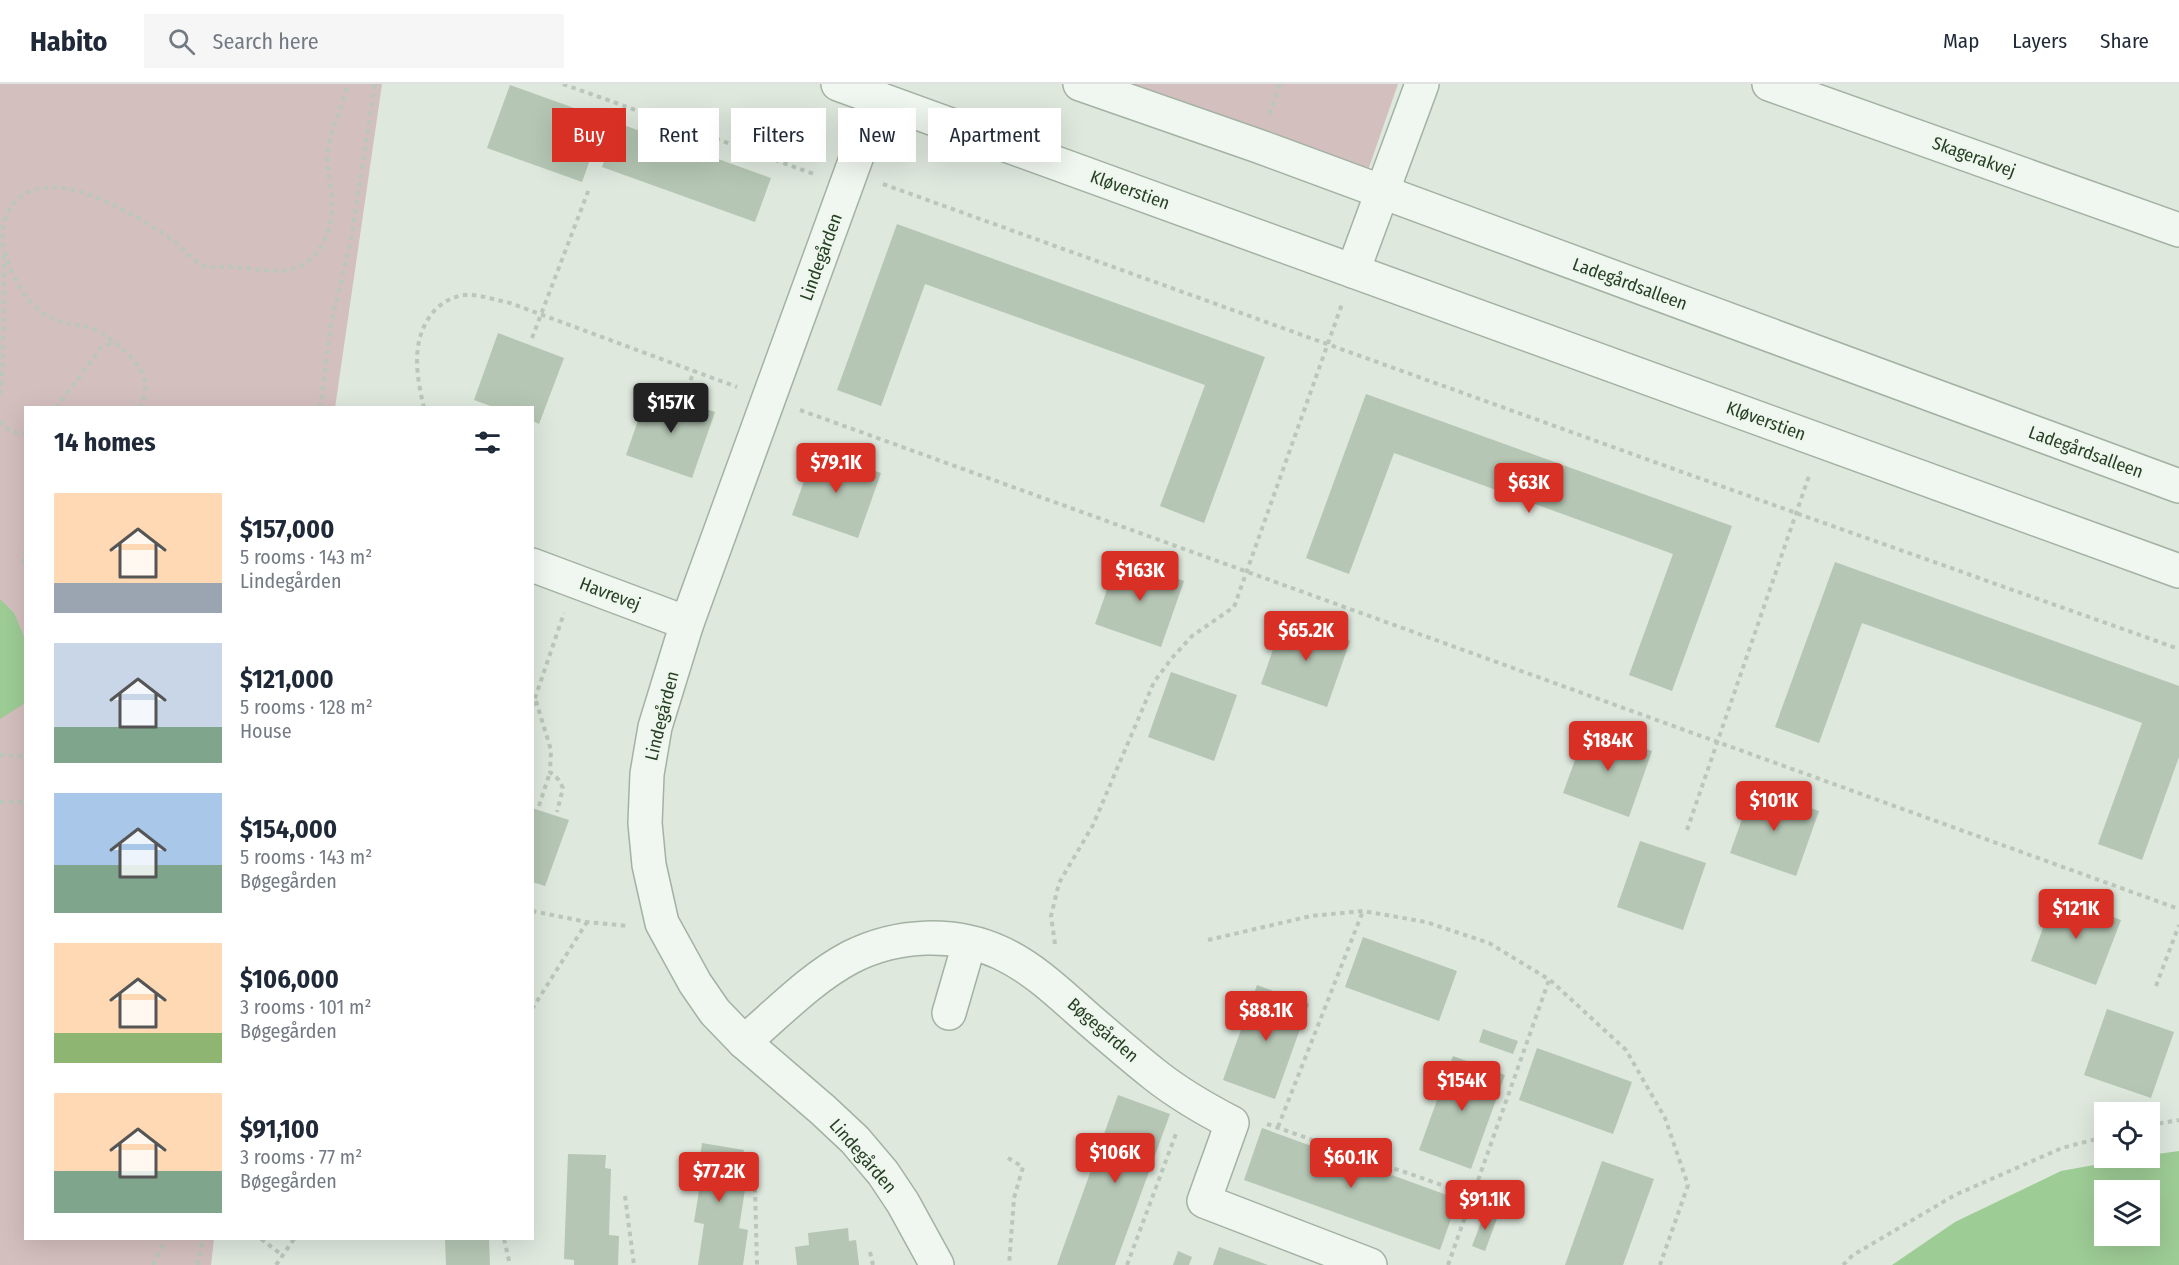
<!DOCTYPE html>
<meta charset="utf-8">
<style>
:root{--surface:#fff;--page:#f6f6f7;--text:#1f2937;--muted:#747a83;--line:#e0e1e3;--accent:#d93025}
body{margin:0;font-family:"Fira Sans Condensed",sans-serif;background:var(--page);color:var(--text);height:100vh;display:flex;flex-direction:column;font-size:22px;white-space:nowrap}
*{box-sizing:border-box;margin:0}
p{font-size:20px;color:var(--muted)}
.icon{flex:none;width:33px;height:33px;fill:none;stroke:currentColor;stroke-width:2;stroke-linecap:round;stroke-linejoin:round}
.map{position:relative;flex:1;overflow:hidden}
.panel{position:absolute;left:24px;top:322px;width:510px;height:834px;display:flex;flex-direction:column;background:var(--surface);border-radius:0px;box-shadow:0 6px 24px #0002}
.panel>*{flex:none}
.guide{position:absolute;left:552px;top:24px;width:570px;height:54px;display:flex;gap:12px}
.controls{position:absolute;left:2094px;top:1018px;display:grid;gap:12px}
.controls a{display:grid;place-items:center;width:66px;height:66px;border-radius:0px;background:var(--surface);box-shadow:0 6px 24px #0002;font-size:30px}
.price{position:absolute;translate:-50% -51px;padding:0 14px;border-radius:6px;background:var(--accent);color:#fff;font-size:20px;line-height:39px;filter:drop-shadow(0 2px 3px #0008)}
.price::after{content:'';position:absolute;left:50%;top:36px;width:18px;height:14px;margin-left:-9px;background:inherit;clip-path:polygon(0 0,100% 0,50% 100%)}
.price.current{background:#222;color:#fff}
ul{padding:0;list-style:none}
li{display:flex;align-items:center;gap:18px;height:150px;padding:0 30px}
li span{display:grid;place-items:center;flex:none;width:168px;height:120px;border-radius:0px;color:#555}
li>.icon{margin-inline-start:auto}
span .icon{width:72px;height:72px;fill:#fffc;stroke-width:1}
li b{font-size:26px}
h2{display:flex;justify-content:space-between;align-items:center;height:72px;padding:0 30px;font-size:26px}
.chip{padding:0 21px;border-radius:0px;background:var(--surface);box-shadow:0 6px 24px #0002;font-size:21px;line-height:54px}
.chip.current{background:var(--accent);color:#fff}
header{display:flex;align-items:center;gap:36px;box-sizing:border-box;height:84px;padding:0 30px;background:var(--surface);border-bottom:2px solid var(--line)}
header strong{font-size:28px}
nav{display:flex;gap:33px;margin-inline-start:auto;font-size:21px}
.search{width:420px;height:54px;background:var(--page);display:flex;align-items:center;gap:15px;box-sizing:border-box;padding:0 21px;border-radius:0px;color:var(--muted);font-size:22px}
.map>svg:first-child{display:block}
.green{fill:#d3bfbe}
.water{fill:#9dcc95;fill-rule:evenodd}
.building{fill:#b5c6b4}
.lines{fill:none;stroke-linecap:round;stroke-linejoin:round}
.minor-casing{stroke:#a3b2a2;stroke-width:36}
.path{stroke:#bbc7bb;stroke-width:4;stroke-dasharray:4.5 4.5;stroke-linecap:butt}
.minor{stroke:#f0f6f0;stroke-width:33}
.labels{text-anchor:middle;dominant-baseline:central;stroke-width:4.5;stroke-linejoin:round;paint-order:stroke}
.street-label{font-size:18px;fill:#264025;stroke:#eef6ed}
</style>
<header>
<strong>Habito</strong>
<div class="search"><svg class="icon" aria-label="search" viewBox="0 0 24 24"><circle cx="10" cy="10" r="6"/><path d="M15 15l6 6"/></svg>Search here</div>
<nav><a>Map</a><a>Layers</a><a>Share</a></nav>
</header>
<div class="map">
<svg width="2179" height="1181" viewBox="0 0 2179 1181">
<rect width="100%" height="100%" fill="#dee8dd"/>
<g class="green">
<polygon points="0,0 382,0 335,324 26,324 26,1155 214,1155 211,1181 0,1181"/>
<polygon points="1120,0 1398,0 1367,89"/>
</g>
<g class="water">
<polygon points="0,515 14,529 25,555 25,619 0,635"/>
<path d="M2179 1067V1181H1892L1955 1138 2061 1087 2133 1074H2150V1071ZM2104 1107H2150V1152H2104Z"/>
</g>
<g class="building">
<polygon points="510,1 605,35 582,98 487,64"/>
<polygon points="618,39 771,94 755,138 602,83"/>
<polygon points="897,140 1265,273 1204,439 1160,422 1205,301 925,200 881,322 837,306"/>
<polygon points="498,249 564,274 539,340 532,337 532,324 496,324 474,316"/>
<polygon points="649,305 715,328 692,394 626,371"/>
<polygon points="1366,310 1732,442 1672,607 1629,591 1673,470 1394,369 1349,490 1306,474"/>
<polygon points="815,366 881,389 858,454 792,431"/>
<polygon points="1118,474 1184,497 1161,563 1095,540"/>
<polygon points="1835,478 2179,602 2179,673 2142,776 2098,760 2142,639 1862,539 1819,659 1775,643"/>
<polygon points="1284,534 1350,557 1327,623 1261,600"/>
<polygon points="1171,588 1237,611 1214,677 1148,653"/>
<polygon points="1587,643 1652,667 1629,733 1563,709"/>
<polygon points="1753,704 1819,727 1796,792 1730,769"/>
<polygon points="532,724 569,736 545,802 532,798"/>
<polygon points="1640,757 1706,779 1683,846 1617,823"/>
<polygon points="2055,811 2121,836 2096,901 2031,877"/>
<polygon points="1363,853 1457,887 1439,937 1345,903"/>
<polygon points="1257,901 1309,920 1275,1015 1223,996"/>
<polygon points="2107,925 2174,948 2151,1014 2084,991"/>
<polygon points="1483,945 1518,957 1513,970 1479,958"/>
<polygon points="1537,964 1632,998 1613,1050 1519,1016"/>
<polygon points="1453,972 1505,991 1471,1085 1419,1066"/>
<polygon points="1118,1011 1170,1030 1115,1181 1057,1181"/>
<polygon points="1262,1044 1458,1115 1440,1166 1244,1096"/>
<polygon points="702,1059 744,1066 742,1078 749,1080 739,1144 748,1146 743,1181 698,1181 704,1140 694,1138 699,1107 682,1105 687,1071 700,1073"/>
<polygon points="568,1070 606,1071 605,1084 611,1085 609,1151 619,1152 618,1181 574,1181 574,1176 564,1175"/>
<polygon points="1602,1077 1654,1095 1623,1181 1565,1181"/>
<polygon points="1485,1128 1498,1132 1485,1167 1472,1162"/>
<polygon points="848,1144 849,1157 856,1156 859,1181 797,1181 795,1163 809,1161 808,1149"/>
<polygon points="445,1155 489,1155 490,1181 446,1181"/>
<polygon points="1219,1163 1268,1181 1213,1181"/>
<polygon points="1178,1167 1192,1173 1189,1181 1173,1181"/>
</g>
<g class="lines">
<g class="minor-casing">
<g id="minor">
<polyline points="838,0 2179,487"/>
<polyline points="1080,0 1258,62 2179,402"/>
<polyline points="1769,0 2179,146"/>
<polyline points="878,14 687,539 655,643 647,690 645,739 649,781 662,839 695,899 715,928 744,958 823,1026 855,1056 883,1089 903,1119 937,1181"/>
<polyline points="1353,187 1422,0"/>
<polyline points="532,481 687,539"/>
<polyline points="949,929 969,860"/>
<path d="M744 958C778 929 811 894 851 873 897 850 954 847 1001 869 1033 884 1059 909 1085 932 1108 952 1131 972 1155 991 1179 1010 1205 1025 1232 1039L1204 1117 1370 1181"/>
</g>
</g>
<g class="path">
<polyline points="563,0 814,90"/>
<polyline points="1269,30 1280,0"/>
<polyline points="883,100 1796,429 2179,565"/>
<polyline points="532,254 589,105"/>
<polyline points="0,310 3,278 4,170"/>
<polyline points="684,313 694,287"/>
<polyline points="56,324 101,264 114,258"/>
<path d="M140 324C144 314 147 304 144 293 139 277 111 253 96 246 82 240 66 241 52 234 30 224 16 200 8 178 2 162 0 147 7 130 38 67 139 132 175 158 184 165 192 177 203 181 212 185 224 182 234 183 265 185 297 196 318 167 330 151 335 125 331 106 329 92 326 80 328 65 332 43 342 22 348 0"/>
<polyline points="320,324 331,240 351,156 375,0"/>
<path d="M424 324C416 290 410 254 435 226 443 218 452 213 464 211 479 210 495 216 510 219L737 303"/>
<polyline points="800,326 2179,825"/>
<path d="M0 337C5 346 14 350 26 349"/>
<polyline points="26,466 23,473 26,485"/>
<polyline points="536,617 551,666 550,688 558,695 563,704 557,728"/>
<polyline points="532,623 564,529"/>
<polyline points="0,671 26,672"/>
<polyline points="0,718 26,718"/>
<polyline points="539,722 550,688"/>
<polyline points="1687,746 1810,389"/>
<polyline points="532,827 587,838 629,842"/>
<polyline points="1208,856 1311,832 1363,827 1426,838 1489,859 1550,896 1626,966 1665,1034 1688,1101 1660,1181"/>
<polyline points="1055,860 1051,832 1059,799 1093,741 1154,598 1172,574 1192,552 1234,523 1342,220"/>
<polyline points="2156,902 2179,841"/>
<polyline points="532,925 587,838"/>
<polyline points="1267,1040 1473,1112"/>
<polyline points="2150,1041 2179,1036"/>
<polyline points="1278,1043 1363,827"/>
<polyline points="1008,1074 1023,1083 1014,1114 1009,1181"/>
<polyline points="755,1104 757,1181"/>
<polyline points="625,1112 634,1181"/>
<polyline points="261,1155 282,1171"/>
<polyline points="504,1155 510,1181"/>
<polyline points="870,1168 873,1181"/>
<polyline points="153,1181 165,1155"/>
<polyline points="198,1181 203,1155"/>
<polyline points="276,1181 294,1155"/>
<polyline points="1127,1181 1177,1047"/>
<polyline points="1448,1181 1549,896"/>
<polyline points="1843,1181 1853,1171 1955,1111 2062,1064 2104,1053"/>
</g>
<use href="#minor" class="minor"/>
</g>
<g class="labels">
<g class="street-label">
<text transform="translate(1974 73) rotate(20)">Skagerakvej</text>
<text transform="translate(1130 106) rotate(20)">Kløverstien</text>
<text transform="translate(821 173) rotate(-70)">Lindegården</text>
<text transform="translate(1630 200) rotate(20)">Ladegårdsalleen</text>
<text transform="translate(1766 337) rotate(20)">Kløverstien</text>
<text transform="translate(2086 368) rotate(20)">Ladegårdsalleen</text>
<text transform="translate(610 510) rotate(21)">Havrevej</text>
<text transform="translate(662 632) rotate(-76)">Lindegården</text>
<text transform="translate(1103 946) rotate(41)">Bøgegården</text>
<text transform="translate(863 1072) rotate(49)">Lindegården</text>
</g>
</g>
</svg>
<div class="controls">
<a><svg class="icon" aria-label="locate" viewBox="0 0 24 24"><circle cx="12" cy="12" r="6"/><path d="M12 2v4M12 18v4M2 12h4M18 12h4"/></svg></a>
<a><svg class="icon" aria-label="layers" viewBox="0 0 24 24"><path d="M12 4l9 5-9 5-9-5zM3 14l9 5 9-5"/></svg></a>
</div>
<b class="price current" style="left:671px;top:350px">$157K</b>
<b class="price" style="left:836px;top:410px">$79.1K</b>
<b class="price" style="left:1529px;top:430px">$63K</b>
<b class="price" style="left:1140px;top:518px">$163K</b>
<b class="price" style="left:1306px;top:578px">$65.2K</b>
<b class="price" style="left:1608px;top:688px">$184K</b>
<b class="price" style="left:1774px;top:748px">$101K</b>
<b class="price" style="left:2076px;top:856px">$121K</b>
<b class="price" style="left:1266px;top:958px">$88.1K</b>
<b class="price" style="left:1462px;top:1028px">$154K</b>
<b class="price" style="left:1115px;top:1100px">$106K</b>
<b class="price" style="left:1351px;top:1105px">$60.1K</b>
<b class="price" style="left:719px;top:1119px">$77.2K</b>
<b class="price" style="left:1485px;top:1147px">$91.1K</b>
<div class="guide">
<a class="chip current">Buy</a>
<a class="chip">Rent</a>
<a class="chip">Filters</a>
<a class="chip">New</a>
<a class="chip">Apartment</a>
</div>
<section class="panel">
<h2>14 homes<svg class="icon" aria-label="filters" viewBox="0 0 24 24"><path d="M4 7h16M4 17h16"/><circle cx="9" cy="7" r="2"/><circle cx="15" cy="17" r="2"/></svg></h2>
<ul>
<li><span style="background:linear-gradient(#ffd9b3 75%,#9aa5b1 0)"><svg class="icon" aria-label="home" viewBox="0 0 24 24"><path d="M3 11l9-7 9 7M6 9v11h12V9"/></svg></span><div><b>$157,000</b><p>5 rooms · 143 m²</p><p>Lindegården</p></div></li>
<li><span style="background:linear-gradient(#c9d6e8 70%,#7fa58c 0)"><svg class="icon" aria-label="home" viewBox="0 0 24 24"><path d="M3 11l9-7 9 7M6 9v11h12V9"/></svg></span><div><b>$121,000</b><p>5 rooms · 128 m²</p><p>House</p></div></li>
<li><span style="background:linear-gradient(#a9c7e8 60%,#7fa58c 0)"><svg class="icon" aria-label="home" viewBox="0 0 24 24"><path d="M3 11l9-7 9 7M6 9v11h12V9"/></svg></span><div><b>$154,000</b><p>5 rooms · 143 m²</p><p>Bøgegården</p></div></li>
<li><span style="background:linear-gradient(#ffd9b3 75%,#8fb573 0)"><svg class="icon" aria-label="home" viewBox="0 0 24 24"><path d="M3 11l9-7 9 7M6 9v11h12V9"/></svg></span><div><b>$106,000</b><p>3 rooms · 101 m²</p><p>Bøgegården</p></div></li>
<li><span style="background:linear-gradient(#ffd9b3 65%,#7fa58c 0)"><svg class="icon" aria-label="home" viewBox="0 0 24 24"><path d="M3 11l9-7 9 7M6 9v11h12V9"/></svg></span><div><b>$91,100</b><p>3 rooms · 77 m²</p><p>Bøgegården</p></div></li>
</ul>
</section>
</div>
